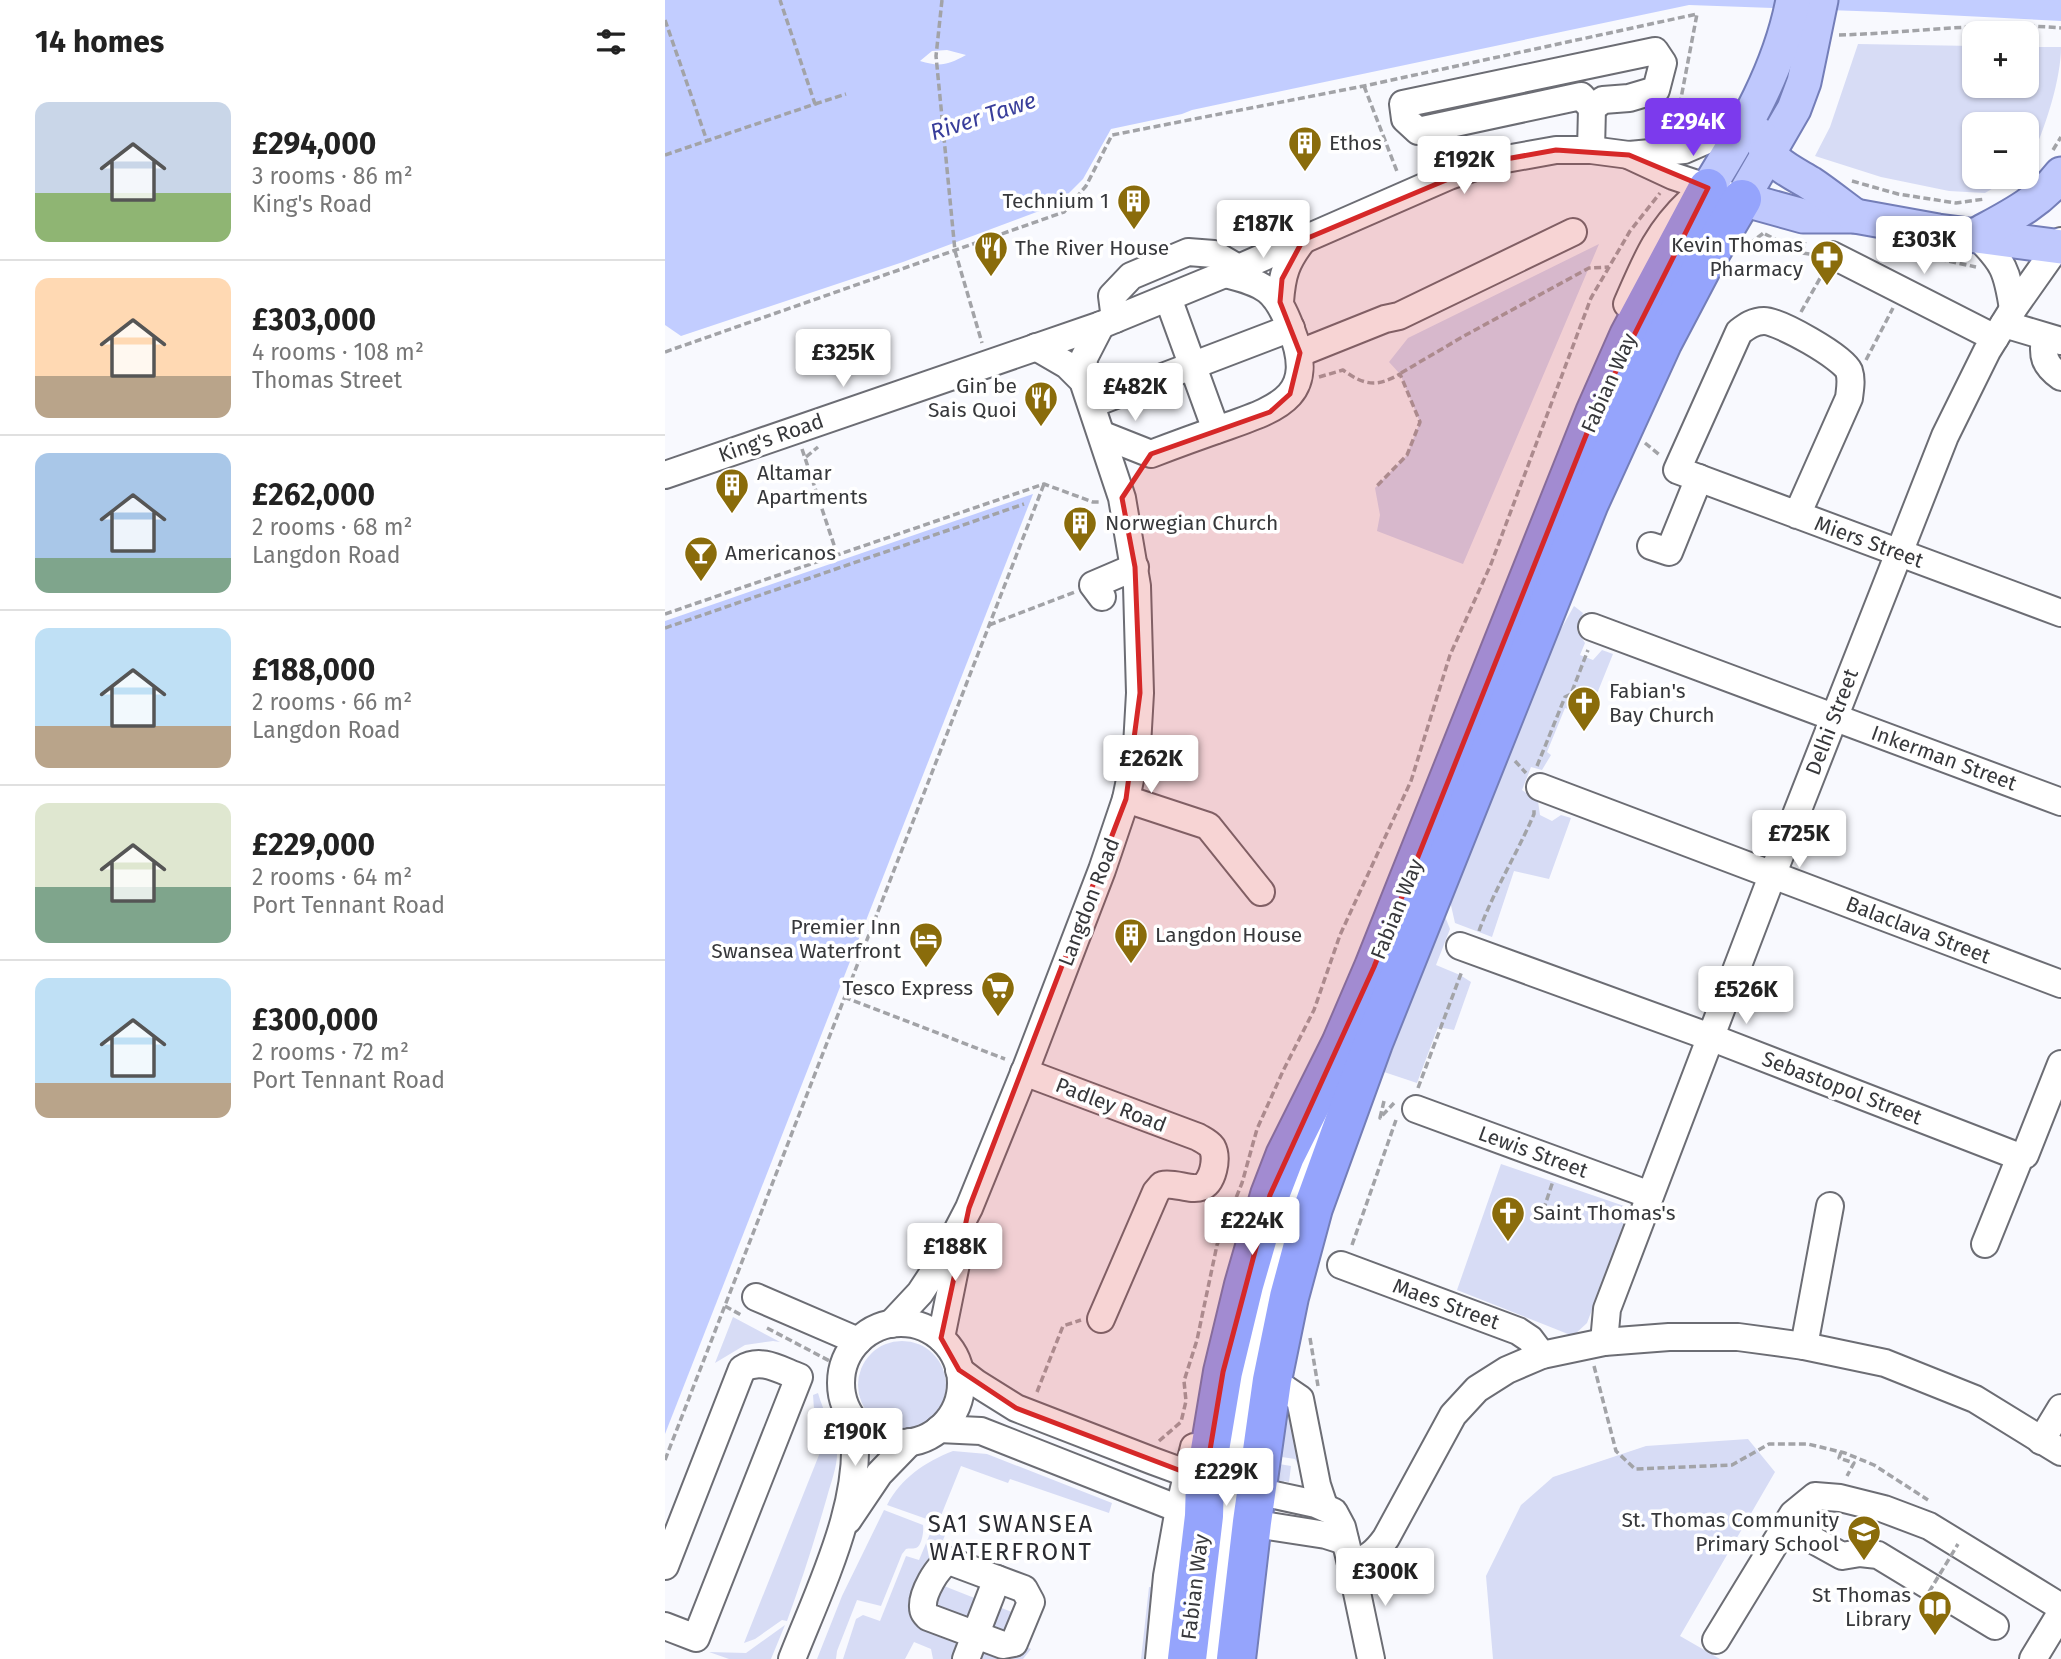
<!DOCTYPE html>
<meta charset="utf-8">
<style>
:root{--surface:#fff;--page:#f2f2f2;--text:#222;--muted:#767676;--line:#e0e0e0;--accent:#7c3aed}
body{margin:0;font-family:"Fira Sans",sans-serif;background:var(--page);color:var(--text);height:100vh;display:flex;flex-direction:column;font-size:26px;white-space:nowrap}
*{box-sizing:border-box;margin:0}
p{font-size:23px;color:var(--muted)}
.icon{flex:none;width:38px;height:38px;fill:none;stroke:currentColor;stroke-width:2;stroke-linecap:round;stroke-linejoin:round}
.map{position:relative;flex:1;overflow:hidden}
.drawer{display:flex;flex-direction:column;background:var(--surface);width:665px}
.drawer>*{flex:none}
.tools{position:absolute;left:1297px;top:21px;display:grid;gap:14px}
.tools a{display:grid;place-items:center;width:77px;height:77px;border-radius:14px;background:var(--surface);box-shadow:0 2px 5px #0004;font-size:35px}
.price{position:absolute;translate:-50% -60px;padding:0 16px;border-radius:7px;background:#fff;color:#222;font-size:23px;line-height:46px;filter:drop-shadow(0 2px 4px #0008)}
.price::after{content:'';position:absolute;left:50%;top:42px;width:21px;height:16px;margin-left:-10px;background:inherit;clip-path:polygon(0 0,100% 0,50% 100%)}
.price.selected{background:var(--accent);color:#fff}
ul{padding:0;list-style:none}
li{display:flex;align-items:center;gap:21px;height:175px;padding:0 35px}
li+li{border-top:2px solid var(--line)}
li span{display:grid;place-items:center;flex:none;width:196px;height:140px;border-radius:14px;color:#555}
li>.icon{margin-inline-start:auto}
span .icon{width:84px;height:84px;fill:#fffc;stroke-width:1}
li b{font-size:30px}
h2{display:flex;justify-content:space-between;align-items:center;height:84px;padding:0 35px;font-size:30px}
main{display:flex;flex:1;min-height:0}
.map>svg:first-child{display:block}
.green{fill:#d7dcf5}
.water{fill:#c2cdff;fill-rule:evenodd}
.lines{fill:none;stroke-linecap:round;stroke-linejoin:round}
.minor-casing{stroke:#6c6d74;stroke-width:30}
.major-casing{stroke:#747eb8;stroke-width:37}
.highway-casing{stroke:#747eb8;stroke-width:42}
.path{stroke:#a2a3a7;stroke-width:3.5;stroke-dasharray:7 3.5;stroke-linecap:butt}
.minor{stroke:#fff;stroke-width:26}
.major{stroke:#bfc8fd;stroke-width:33}
.highway{stroke:#95a4fc;stroke-width:38}
.path-bridge{stroke:#a2a3a7;stroke-width:3.5;stroke-dasharray:7 3.5;stroke-linecap:butt}
.marked{fill:#d62828;fill-opacity:0.2;stroke:#d62828;stroke-width:5;stroke-linejoin:round}
.labels{text-anchor:middle;dominant-baseline:central;stroke-width:7;stroke-linejoin:round;paint-order:stroke}
.poi-label{font-size:21px;fill:#37383b;stroke:#fff;text-anchor:start}
.street-label{font-size:21px;fill:#37383b;stroke:#fff}
.water-label{font-size:23px;font-style:italic;fill:#393e9b;stroke:#fff}
.quarter-label{font-size:24px;letter-spacing:2px;fill:#2a2b31;stroke:#fff}
</style>
<main>
<section class="drawer">
<h2>14 homes<svg class="icon" aria-label="filters" viewBox="0 0 24 24"><path d="M4 7h16M4 17h16"/><circle cx="9" cy="7" r="2"/><circle cx="15" cy="17" r="2"/></svg></h2>
<ul>
<li><span style="background:linear-gradient(#c9d6e8 65%,#8fb573 0)"><svg class="icon" aria-label="home" viewBox="0 0 24 24"><path d="M3 11l9-7 9 7M6 9v11h12V9"/></svg></span><div><b>£294,000</b><p>3 rooms · 86 m²</p><p>King's Road</p></div></li>
<li><span style="background:linear-gradient(#ffd9b3 70%,#b9a48a 0)"><svg class="icon" aria-label="home" viewBox="0 0 24 24"><path d="M3 11l9-7 9 7M6 9v11h12V9"/></svg></span><div><b>£303,000</b><p>4 rooms · 108 m²</p><p>Thomas Street</p></div></li>
<li><span style="background:linear-gradient(#a9c7e8 75%,#7fa58c 0)"><svg class="icon" aria-label="home" viewBox="0 0 24 24"><path d="M3 11l9-7 9 7M6 9v11h12V9"/></svg></span><div><b>£262,000</b><p>2 rooms · 68 m²</p><p>Langdon Road</p></div></li>
<li><span style="background:linear-gradient(#bfe0f5 70%,#b9a48a 0)"><svg class="icon" aria-label="home" viewBox="0 0 24 24"><path d="M3 11l9-7 9 7M6 9v11h12V9"/></svg></span><div><b>£188,000</b><p>2 rooms · 66 m²</p><p>Langdon Road</p></div></li>
<li><span style="background:linear-gradient(#dfe7d0 60%,#7fa58c 0)"><svg class="icon" aria-label="home" viewBox="0 0 24 24"><path d="M3 11l9-7 9 7M6 9v11h12V9"/></svg></span><div><b>£229,000</b><p>2 rooms · 64 m²</p><p>Port Tennant Road</p></div></li>
<li><span style="background:linear-gradient(#bfe0f5 75%,#b9a48a 0)"><svg class="icon" aria-label="home" viewBox="0 0 24 24"><path d="M3 11l9-7 9 7M6 9v11h12V9"/></svg></span><div><b>£300,000</b><p>2 rooms · 72 m²</p><p>Port Tennant Road</p></div></li>
</ul>
</section>
<div class="map">
<svg width="1396" height="1659" viewBox="0 0 1396 1659">
<rect width="100%" height="100%" fill="#f8f9fe"/>
<g class="green">
<path d="M1193 44 1309 46V86H1362V47H1396C1396 81 1378 136 1362 166V124H1309V177H1347L1320 193 1284 191 1216 177 1150 156 1165 127Z"/>
<polygon points="934,244 798,564 712,531 715,515 710,488 742,455 755,422 735,374 724,362 743,338"/>
<polygon points="909,606 918,613 912,630 920,643 915,655 928,660 937,650 948,654 923,716 900,708 882,752 886,755 877,770 866,767 857,790 873,801 875,815 887,821 896,815 906,818 884,879 849,871 827,937 790,923 785,901 886,647"/>
<polygon points="779,914 785,929 771,965 795,975 806,982 789,1030 773,1027 752,1083 719,1072"/>
<polygon points="836,1164 965,1208 922,1323 908,1336 792,1290"/>
<polygon points="68,1317 115,1342 108,1341 80,1345 50,1363"/>
<circle cx="237" cy="1385" r="44"/>
<path d="M153 1393C158 1412 170 1430 172 1450 173 1465 166 1482 162 1497 150 1539 137 1580 122 1621L117 1620 90 1639 79 1643 158 1445 150 1423 148 1395Z"/>
<polygon points="624,1399 642,1482 630,1459 610,1456"/>
<polygon points="1083,1439 1110,1472 1015,1636 1055,1659 828,1659 821,1576 856,1505 888,1477 981,1446"/>
<path d="M288 1451 322 1454 447 1503 444 1513 345 1479 343 1483 296 1466 273 1523 222 1505C236 1478 260 1462 288 1451Z"/>
<polygon points="608,1463 626,1466 624,1482 619,1481 618,1487 612,1485"/>
<path d="M219 1510 258 1525C259 1530 257 1546 251 1548 247 1549 244 1548 241 1549L237 1554 216 1606 192 1600 172 1651 171 1659H152L177 1596Z"/>
<polygon points="267,1529 280,1535 251,1610 292,1640 293,1648 289,1659 268,1659 266,1649 249,1642 240,1659 178,1659 191,1619 198,1615 215,1621 241,1556 254,1560"/>
<polygon points="274,1584 312,1599 305,1618 302,1619 266,1605"/>
<polygon points="484,1587 494,1588 489,1659 476,1659"/>
<polygon points="334,1607 352,1614 345,1633 326,1628"/>
<polygon points="120,1625 106,1659 64,1659 44,1652 81,1653"/>
<polygon points="355,1644 366,1649 358,1659 310,1659 317,1650"/>
</g>
<g class="water">
<path d="M0 0H1396V21L1220 12 1024 5 527 110 517 114 446 129 418 179 393 204 238 262 16 336 0 325ZM282 50 301 55C283 65 275 67 255 61L267 51Z"/>
<polygon points="368,494 0,1434 0,621"/>
</g>
<g class="lines">
<g class="minor-casing">
<g id="minor">
<polyline points="926,150 927,108 916,96 753,131 740,119 738,104 990,51 998,63 991,90 964,98 938,100 927,108"/>
<polyline points="965,156 1008,176 1059,193"/>
<path d="M1311 235C1339 263 1342 270 1348 309"/>
<polyline points="1167,255 1330,338"/>
<polyline points="503,298 551,430"/>
<path d="M615 302C617 274 621 262 638 240"/>
<path d="M962 304C980 263 991 233 1025 201"/>
<polyline points="450,319 447,296 466,276 523,252 549,254 573,268"/>
<polyline points="1339,324 1396,341"/>
<path d="M1380 337C1377 356 1379 365 1396 377"/>
<polyline points="635,353 720,319 734,316 908,232"/>
<polyline points="418,381 419,358 436,325"/>
<polyline points="427,404 626,328"/>
<path d="M438 435 486 454C512 444 537 435 563 426 617 407 652 394 626 329 611 289 600 284 560 274"/>
<polyline points="0,475 436,325 560,274 784,176 824,162 891,150 926,150 964,155 1019,150 1058,133 1083,119"/>
<path d="M1132 515 1184 398C1185 389 1187 380 1184 371 1178 357 1114 321 1099 321 1089 321 1082 326 1074 332L1012 470 1396 613"/>
<polyline points="986,546 1004,552 1034,478"/>
<polyline points="437,597 428,585 470,567"/>
<polyline points="927,627 1396,802"/>
<polyline points="875,787 1396,984"/>
<polyline points="461,799 543,826 596,892"/>
<polyline points="795,946 1045,1037 1355,1157 1360,1155 1396,1064"/>
<path d="M359 1072 533 1137C538 1140 543 1142 547 1147 553 1158 548 1183 536 1187 526 1191 509 1182 497 1185L491 1192 436 1319"/>
<polyline points="751,1109 985,1195"/>
<polyline points="1320,1244 1355,1157"/>
<polyline points="676,1265 853,1331 865,1339 877,1355"/>
<polyline points="91,1297 193,1341"/>
<circle cx="236" cy="1383" r="60"/>
<polyline points="226,1324 255,1293 278,1258 304,1208 361,1068 437,870 461,799 472,746 475,693 472,586 457,498 418,381 402,365 371,347"/>
<polyline points="276,1338 295,1244"/>
<polyline points="939,1342 942,1309 1112,863 1280,436 1322,351 1348,309 1396,241"/>
<polyline points="1139,1346 1165,1206"/>
<polyline points="294,1370 311,1383 351,1408 488,1461 540,1480 651,1504 669,1512 677,1527 686,1564 706,1659"/>
<polyline points="607,1380 635,1399 652,1485 659,1506"/>
<polyline points="274,1429 316,1431 514,1509 539,1516 661,1535 680,1541"/>
<polyline points="1376,1441 1396,1408"/>
<polyline points="559,1500 566,1485 594,1325 614,1250 640,1168 664,1121"/>
<polyline points="183,1520 214,1474 245,1442"/>
<polyline points="1121,1525 1177,1556 1195,1553 1213,1555 1330,1626"/>
<path d="M284 1561 359 1589 366 1602 349 1643 338 1645 263 1617C260 1614 258 1612 258 1607 257 1594 272 1566 284 1561Z"/>
<path d="M686 1564C703 1559 711 1552 721 1538L788 1415 812 1389 842 1370 877 1355 939 1342 1004 1337H1073L1139 1346 1220 1363 1310 1399 1396 1452"/>
<path d="M0 1566 77 1369C96 1357 115 1370 134 1377L31 1638 0 1626"/>
<polyline points="1051,1640 1128,1514 1150,1496 1175,1498 1219,1509 1264,1526 1396,1607"/>
<path d="M127 1659C155 1587 201 1498 188 1419"/>
<polyline points="301,1659 332,1579"/>
<polyline points="494,1659 502,1576 514,1509 529,1447"/>
<polyline points="542,1659 549,1591 560,1519 570,1504"/>
<polyline points="1368,1659 1396,1613"/>
</g>
</g>
<g class="major-casing">
<g id="major">
<polyline points="1156,0 1139,82 1129,109 1077,199 1138,216 1190,216 1273,231 1396,247"/>
<path d="M1095 135C1101 161 1125 171 1145 183 1160 193 1175 205 1190 216"/>
<path d="M1043 188C1080 128 1115 69 1128 0"/>
<path d="M1311 235C1342 218 1374 203 1396 174"/>
</g>
</g>
<g class="highway-casing">
<g id="highway">
<polyline points="522,1659 539,1516 540,1480 558,1372 579,1285 605,1195 620,1156 676,1044 709,967 930,413 964,336 1043,188"/>
<polyline points="571,1659 587,1522 607,1380 624,1297 648,1208 708,1043 924,503 997,343 1037,267 1077,199"/>
</g>
</g>
<g class="path">
<polyline points="277,0 271,56 290,251 317,343"/>
<polyline points="0,20 42,141"/>
<path d="M1174 35C1248 33 1322 21 1396 28"/>
<polyline points="699,86 733,174"/>
<polyline points="150,104 181,94"/>
<polyline points="1388,150 1396,137"/>
<polyline points="0,155 150,104 115,0"/>
<polyline points="1187,181 1233,194 1291,203 1320,199"/>
<polyline points="1100,234 1137,253 1145,254"/>
<polyline points="1084,244 1100,232"/>
<polyline points="1137,253 1140,242"/>
<polyline points="1274,259 1311,267"/>
<polyline points="1136,312 1158,273"/>
<polyline points="0,352 399,212 421,186 447,135 699,86 1032,14 1010,130"/>
<polyline points="1201,360 1228,308"/>
<polyline points="736,373 799,336 924,268 944,267"/>
<path d="M654 377 678 370C700 386 712 387 735 374L755 422 742 455 710 488"/>
<polyline points="980,443 996,456"/>
<polyline points="137,449 172,554"/>
<polyline points="141,457 153,447"/>
<polyline points="0,614 379,484 428,502 436,502"/>
<polyline points="324,625 410,592"/>
<polyline points="0,628 359,504"/>
<polyline points="850,761 861,773"/>
<polyline points="872,766 900,697 906,694 923,650"/>
<path d="M814 931C829 890 852 854 869 814V808"/>
<polyline points="179,997 340,1059"/>
<polyline points="753,1088 797,971"/>
<polyline points="719,1101 715,1118 729,1103"/>
<polyline points="875,1220 888,1181"/>
<polyline points="687,1245 731,1120"/>
<polyline points="60,1306 76,1315"/>
<polyline points="102,1328 178,1368"/>
<polyline points="645,1338 653,1386"/>
<polyline points="929,1366 951,1451 970,1469 1067,1465 1104,1444 1143,1444 1180,1453 1209,1465 1263,1500"/>
<polyline points="372,1392 398,1326 416,1320"/>
<polyline points="494,1441 516,1422 521,1401 519,1381 532,1340 552,1245 577,1183 592,1129 618,1071 649,1010 675,935 746,781 785,655 826,564 926,298 965,231 995,193"/>
<polyline points="1176,1452 1174,1458 1189,1463 1182,1476"/>
<polyline points="0,1460 379,484"/>
</g>
<use href="#minor" class="minor"/>
<use href="#major" class="major"/>
<use href="#highway" class="highway"/>
<polyline class="path-bridge" points="1264,1592 1293,1544"/>
</g>
<path class="marked" d="M891 150 964 155 1043 188 930 413 709 967 605 1195 558 1372 540 1480 351 1408 294 1370 276 1338 304 1208 461 799 475 693 470 567 457 498 486 454 605 412 625 394 635 353 615 302 617 279 638 240 824 162Z"/>
<defs>
<g id="building-pin" transform="scale(1.75)"><path d="M0 17L-7.5 6A9.5 9.5 0 1 1 7.5 6Z" fill="#8a6c0b" stroke="#fff"/><path d="M-4-6H4V6H1V3H-1V6H-4ZM-2.5-4.3h1.7v1.8h-1.7ZM.8-4.3h1.7v1.8H.8ZM-2.5-1h1.7V.8h-1.7ZM.8-1h1.7V.8H.8Z" fill="#fff"/></g>
<g id="restaurant-pin" transform="scale(1.75)"><path d="M0 17L-7.5 6A9.5 9.5 0 1 1 7.5 6Z" fill="#8a6c0b" stroke="#fff"/><path d="M-5-6h1v4h1v-4h1v4h1v-4h1v5L-1.5 .5V6h-2V.5L-5-1ZM5-6V6H3V1.5H1.5Q1.5-4 5-6Z" fill="#fff"/></g>
<g id="pharmacy-pin" transform="scale(1.75)"><path d="M0 17L-7.5 6A9.5 9.5 0 1 1 7.5 6Z" fill="#8a6c0b" stroke="#fff"/><path d="M-2-6h4v4h4v4h-4v4h-4v-4h-4v-4h4Z" fill="#fff"/></g>
<g id="bar-pin" transform="scale(1.75)"><path d="M0 17L-7.5 6A9.5 9.5 0 1 1 7.5 6Z" fill="#8a6c0b" stroke="#fff"/><path d="M-6-5H6L.8 .8V4.5H3.5V6h-7V4.5H-.8V.8Z" fill="#fff"/></g>
<g id="church-pin" transform="scale(1.75)"><path d="M0 17L-7.5 6A9.5 9.5 0 1 1 7.5 6Z" fill="#8a6c0b" stroke="#fff"/><path d="M-1.2-6h2.4v3.5h3.3v2.4h-3.3V6h-2.4V-.1h-3.3v-2.4h3.3Z" fill="#fff"/></g>
<g id="hotel-pin" transform="scale(1.75)"><path d="M0 17L-7.5 6A9.5 9.5 0 1 1 7.5 6Z" fill="#8a6c0b" stroke="#fff"/><path d="M-6-4.5h1.5V1H6V5H4.5V3h-9V5H-6ZM-4 0a1.8 1.8 0 1 1 3.6 0ZM.5 0V-2.5h3Q6-2.5 6 0Z" fill="#fff"/></g>
<g id="supermarket-pin" transform="scale(1.75)"><path d="M0 17L-7.5 6A9.5 9.5 0 1 1 7.5 6Z" fill="#8a6c0b" stroke="#fff"/><path d="M-6-5.5h2.5l.6 2H6L4.5 2H-2.5L-4.4-4H-6ZM-1.5 3.2a1.3 1.3 0 1 0 .1 0ZM3 3.2a1.3 1.3 0 1 0 .1 0Z" fill="#fff"/></g>
<g id="school-pin" transform="scale(1.75)"><path d="M0 17L-7.5 6A9.5 9.5 0 1 1 7.5 6Z" fill="#8a6c0b" stroke="#fff"/><path d="M0-5L7-2L0 1L-7-2ZM-4 1L0 2.5L4 1V4Q0 6-4 4Z" fill="#fff"/></g>
<g id="library-pin" transform="scale(1.75)"><path d="M0 17L-7.5 6A9.5 9.5 0 1 1 7.5 6Z" fill="#8a6c0b" stroke="#fff"/><path d="M-6-4Q-3-5.5-.7-3.5V5Q-3 3-6 4ZM6-4Q3-5.5 .7-3.5V5Q3 3 6 4Z" fill="#fff"/></g>
</defs>
<g fill-rule="evenodd">
<use href="#building-pin" x="640" y="143"/>
<use href="#building-pin" x="469" y="201"/>
<use href="#restaurant-pin" x="326" y="248"/>
<use href="#pharmacy-pin" x="1162" y="257"/>
<use href="#restaurant-pin" x="376" y="398"/>
<use href="#building-pin" x="67" y="485"/>
<use href="#building-pin" x="415" y="523"/>
<use href="#bar-pin" x="36" y="553"/>
<use href="#church-pin" x="919" y="703"/>
<use href="#building-pin" x="466" y="935"/>
<use href="#hotel-pin" x="261" y="939"/>
<use href="#supermarket-pin" x="333" y="988"/>
<use href="#church-pin" x="843" y="1213"/>
<use href="#school-pin" x="1199" y="1532"/>
<use href="#library-pin" x="1270" y="1607"/>
</g>
<g class="labels">
<g class="poi-label">
<text x="664" y="143">Ethos</text>
<text x="444" y="201" text-anchor="end">Technium 1</text>
<text x="1138" y="245" text-anchor="end">Kevin Thomas<tspan x="1138" dy="24">Pharmacy</tspan></text>
<text x="350" y="248">The River House</text>
<text x="352" y="386" text-anchor="end">Gin be<tspan x="352" dy="24">Sais Quoi</tspan></text>
<text x="92" y="473">Altamar<tspan x="92" dy="24">Apartments</tspan></text>
<text x="440" y="523">Norwegian Church</text>
<text x="60" y="553">Americanos</text>
<text x="944" y="691">Fabian's<tspan x="944" dy="24">Bay Church</tspan></text>
<text x="236" y="927" text-anchor="end">Premier Inn<tspan x="236" dy="24">Swansea Waterfront</tspan></text>
<text x="490" y="935">Langdon House</text>
<text x="308" y="988" text-anchor="end">Tesco Express</text>
<text x="868" y="1213">Saint Thomas's</text>
<text x="1174" y="1520" text-anchor="end">St. Thomas Community<tspan x="1174" dy="24">Primary School</tspan></text>
<text x="1246" y="1595" text-anchor="end">St Thomas<tspan x="1246" dy="24">Library</tspan></text>
</g>
<g class="street-label">
<text transform="translate(944 383) rotate(-66)">Fabian Way</text>
<text transform="translate(106 438) rotate(-19)">King's Road</text>
<text transform="translate(1204 542) rotate(20)">Miers Street</text>
<text transform="translate(1167 722) rotate(-69)">Delhi Street</text>
<text transform="translate(1279 758) rotate(20)">Inkerman Street</text>
<text transform="translate(424 902) rotate(-69)">Langdon Road</text>
<text transform="translate(732 909) rotate(-68)">Fabian Way</text>
<text transform="translate(1253 930) rotate(21)">Balaclava Street</text>
<text transform="translate(1177 1088) rotate(21)">Sebastopol Street</text>
<text transform="translate(446 1105) rotate(21)">Padley Road</text>
<text transform="translate(868 1152) rotate(20)">Lewis Street</text>
<text transform="translate(781 1304) rotate(20)">Maes Street</text>
<text transform="translate(530 1587) rotate(-83)">Fabian Way</text>
</g>
<g class="water-label">
<text transform="translate(318 116) rotate(-18)">River Tawe</text>
</g>
<g class="quarter-label">
<text x="346" y="1524">SA1 SWANSEA<tspan x="346" dy="28">WATERFRONT</tspan></text>
</g>
</g>
</svg>
<div class="tools">
<a>+</a>
<a>−</a>
</div>
<b class="price selected" style="left:1028px;top:158px">£294K</b>
<b class="price" style="left:799px;top:196px">£192K</b>
<b class="price" style="left:598px;top:260px">£187K</b>
<b class="price" style="left:1259px;top:276px">£303K</b>
<b class="price" style="left:178px;top:389px">£325K</b>
<b class="price" style="left:470px;top:423px">£482K</b>
<b class="price" style="left:486px;top:795px">£262K</b>
<b class="price" style="left:1134px;top:870px">£725K</b>
<b class="price" style="left:1081px;top:1026px">£526K</b>
<b class="price" style="left:587px;top:1257px">£224K</b>
<b class="price" style="left:290px;top:1283px">£188K</b>
<b class="price" style="left:190px;top:1468px">£190K</b>
<b class="price" style="left:561px;top:1508px">£229K</b>
<b class="price" style="left:720px;top:1608px">£300K</b>
</div>
</main>
